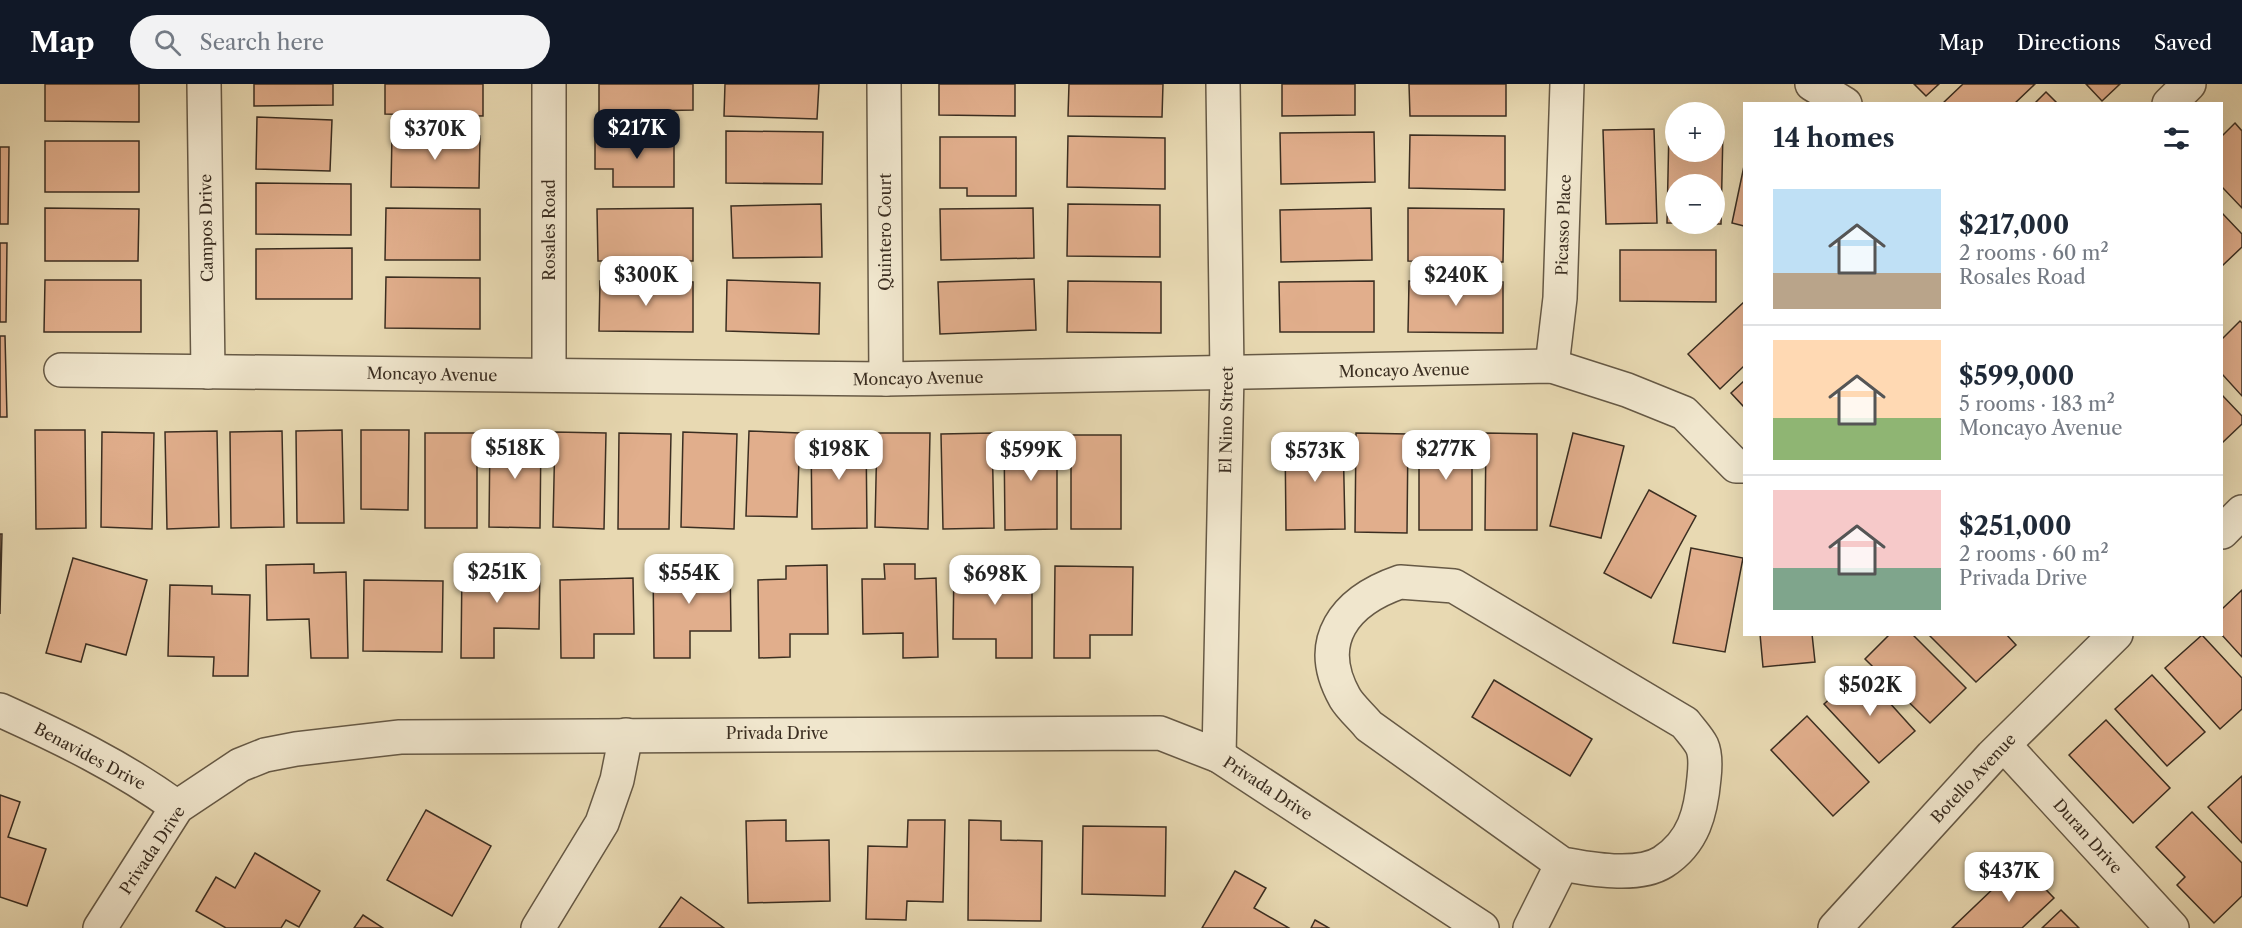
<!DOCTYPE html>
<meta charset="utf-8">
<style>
:root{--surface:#fff;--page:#f2f2f3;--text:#1f2937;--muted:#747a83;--line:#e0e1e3;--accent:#111827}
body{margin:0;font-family:"Libre Caslon Text",serif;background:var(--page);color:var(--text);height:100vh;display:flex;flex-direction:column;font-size:22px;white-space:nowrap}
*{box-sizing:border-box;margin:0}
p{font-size:20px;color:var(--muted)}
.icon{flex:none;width:33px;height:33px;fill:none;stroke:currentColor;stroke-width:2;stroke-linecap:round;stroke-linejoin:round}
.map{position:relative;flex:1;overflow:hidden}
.drawer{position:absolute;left:1743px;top:18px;width:480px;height:534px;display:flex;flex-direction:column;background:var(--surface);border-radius:0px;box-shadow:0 6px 24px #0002}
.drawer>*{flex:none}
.buttons{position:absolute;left:1665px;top:18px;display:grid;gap:12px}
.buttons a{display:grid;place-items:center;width:60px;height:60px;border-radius:50%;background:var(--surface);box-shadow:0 6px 24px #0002;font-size:30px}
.price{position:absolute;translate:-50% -51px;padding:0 14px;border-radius:12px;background:#fff;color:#222;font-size:20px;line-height:39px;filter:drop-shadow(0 2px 3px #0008)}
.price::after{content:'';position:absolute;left:50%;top:36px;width:18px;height:14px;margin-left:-9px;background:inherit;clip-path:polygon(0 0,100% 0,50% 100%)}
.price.on{background:var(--accent);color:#fff}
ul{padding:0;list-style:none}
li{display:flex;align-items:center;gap:18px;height:150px;padding:0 30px}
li+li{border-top:2px solid var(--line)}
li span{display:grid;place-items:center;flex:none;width:168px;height:120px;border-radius:0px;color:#555}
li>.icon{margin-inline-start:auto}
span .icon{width:72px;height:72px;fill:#fffc;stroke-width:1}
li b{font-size:26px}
h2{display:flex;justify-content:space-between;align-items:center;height:72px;padding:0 30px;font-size:26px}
header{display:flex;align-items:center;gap:36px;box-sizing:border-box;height:84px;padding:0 30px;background:var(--accent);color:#fff}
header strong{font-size:28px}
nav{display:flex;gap:33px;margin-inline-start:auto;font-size:21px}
.search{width:420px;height:54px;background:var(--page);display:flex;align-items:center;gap:15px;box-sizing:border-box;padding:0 21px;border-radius:33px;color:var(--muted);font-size:22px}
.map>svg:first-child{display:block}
.building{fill:#e1ae8c;stroke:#3b2e21;stroke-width:1.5}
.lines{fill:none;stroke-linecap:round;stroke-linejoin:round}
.minor-casing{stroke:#665945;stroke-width:36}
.minor{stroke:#f0e6cd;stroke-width:33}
.labels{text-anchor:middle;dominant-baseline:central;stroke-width:4.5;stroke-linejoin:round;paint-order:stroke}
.street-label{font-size:16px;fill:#3b2e21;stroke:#f0e6cd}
</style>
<header>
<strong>Map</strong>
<div class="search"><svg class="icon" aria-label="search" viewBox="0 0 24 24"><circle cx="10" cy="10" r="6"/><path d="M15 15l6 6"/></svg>Search here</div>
<nav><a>Map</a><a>Directions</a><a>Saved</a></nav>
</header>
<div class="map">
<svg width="2242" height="844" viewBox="0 0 2242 844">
<rect width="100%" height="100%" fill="#e8d9b2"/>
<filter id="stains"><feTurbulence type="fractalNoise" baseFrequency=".00333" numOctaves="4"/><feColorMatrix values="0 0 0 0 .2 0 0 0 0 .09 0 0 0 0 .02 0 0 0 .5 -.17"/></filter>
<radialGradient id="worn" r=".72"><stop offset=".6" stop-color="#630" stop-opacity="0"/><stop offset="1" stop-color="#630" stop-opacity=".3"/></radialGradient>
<g class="building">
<polygon points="45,0 139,0 139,38 45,37"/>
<polygon points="254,0 333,0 333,21 254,22"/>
<polygon points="385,0 483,0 483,32 385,30"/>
<polygon points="599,0 693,0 693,26 599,28"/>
<polygon points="725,0 819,0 817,35 724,32"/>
<polygon points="939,0 1015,0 1015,32 939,31"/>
<polygon points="1069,0 1163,0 1162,33 1068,32"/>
<polygon points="1282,0 1355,0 1355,31 1282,32"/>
<polygon points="1409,0 1506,0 1506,32 1410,32"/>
<polygon points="1914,0 1939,0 1926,12"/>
<polygon points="1963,0 2035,0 2014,20 1942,20"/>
<polygon points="2086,0 2120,0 2102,17"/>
<polygon points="2046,8 2058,20 2034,20"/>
<polygon points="257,33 332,36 330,87 256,85"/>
<polygon points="2235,39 2242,47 2242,124 2222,103 2222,52"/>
<polygon points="1669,43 1676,43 1676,68 1714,68 1714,44 1723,45 1721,140 1711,140 1714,140 1714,100 1676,100 1676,139 1667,139"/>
<polygon points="1654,45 1657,139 1606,140 1603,46"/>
<polygon points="726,47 823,48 822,100 726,99"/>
<polygon points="1374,48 1375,98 1281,100 1280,49"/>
<polygon points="392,50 480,52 479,104 391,103"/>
<polygon points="595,51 674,52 674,103 613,103 613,85 595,85"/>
<polygon points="1410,51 1505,52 1505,106 1409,104"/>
<polygon points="1068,52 1165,54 1165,105 1067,103"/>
<polygon points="940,53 1016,53 1016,112 967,112 967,104 940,104"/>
<rect x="45" y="57" width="94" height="51"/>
<polygon points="0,63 9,63 8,140 0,140"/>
<polygon points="1744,82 1744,142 1732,139"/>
<polygon points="256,99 351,100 351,151 256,150"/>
<polygon points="821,120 822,173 733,174 731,122"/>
<polygon points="1068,120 1160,121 1160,173 1067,172"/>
<polygon points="45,124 139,125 138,177 45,177"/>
<polygon points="386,124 480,125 480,176 385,176"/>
<polygon points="693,124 693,177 598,177 597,125"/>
<polygon points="1033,124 1034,174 941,176 940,125"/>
<polygon points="1371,124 1372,176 1281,178 1280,126"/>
<polygon points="1408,124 1504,125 1503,178 1408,177"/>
<polygon points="2222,129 2242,150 2242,163 2222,182"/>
<polygon points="0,159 7,159 6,238 0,238"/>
<polygon points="352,164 352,215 256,215 256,165"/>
<polygon points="1620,166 1716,166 1716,218 1620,217"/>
<polygon points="386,193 480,194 480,245 385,244"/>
<polygon points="1034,195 1036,246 940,250 938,198"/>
<polygon points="45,196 141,196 141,248 44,248"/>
<polygon points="727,196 820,199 819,250 726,247"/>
<polygon points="600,197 693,198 693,248 599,247"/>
<polygon points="1068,197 1161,198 1161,249 1067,248"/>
<polygon points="1374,197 1374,248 1280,248 1279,198"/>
<polygon points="1409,197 1503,198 1503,249 1408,248"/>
<polygon points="1744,218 1744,282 1720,305 1688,270"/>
<polygon points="2240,237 2242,239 2242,312 2222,290 2222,255"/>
<polygon points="0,252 5,252 7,333 0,333"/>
<polygon points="1744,297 1744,323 1731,309"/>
<polygon points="2222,311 2242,332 2242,340 2222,359"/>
<polygon points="35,346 85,346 86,444 36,445"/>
<polygon points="342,346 344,439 297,439 296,347"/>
<polygon points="361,346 409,346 408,426 361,425"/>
<polygon points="217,347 219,443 167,445 165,348"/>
<polygon points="282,347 284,443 231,444 230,348"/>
<polygon points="749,347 800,349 797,433 746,432"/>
<polygon points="102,348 154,349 152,445 101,443"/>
<polygon points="555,348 606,349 604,445 553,443"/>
<polygon points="683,348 737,350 734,445 681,443"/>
<rect x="1419" y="348" width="53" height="98"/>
<rect x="425" y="349" width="52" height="95"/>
<polygon points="490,349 541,349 540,444 489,443"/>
<polygon points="619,349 671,350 669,445 618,445"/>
<polygon points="811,349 866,349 867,444 812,445"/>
<polygon points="877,349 930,349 928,445 875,443"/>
<polygon points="992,349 994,444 943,445 941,350"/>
<polygon points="1356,349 1408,350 1407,449 1355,448"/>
<polygon points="1486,349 1537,350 1537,446 1485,446"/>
<polygon points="1573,349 1624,362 1601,454 1550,442"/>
<polygon points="1057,350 1057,445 1005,446 1004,351"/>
<rect x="1071" y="351" width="50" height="94"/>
<polygon points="1343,351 1345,445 1286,446 1285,352"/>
<polygon points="1649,406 1696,432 1651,514 1604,489"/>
<polygon points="0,450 2,450 0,530"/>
<polygon points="1691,464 1743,474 1725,568 1673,559"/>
<polygon points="73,474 147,496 126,571 86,560 81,578 46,569"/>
<polygon points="730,479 731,547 690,547 690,574 654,574 653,480"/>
<polygon points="954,479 1032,480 1032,574 996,574 996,555 953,555"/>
<polygon points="314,480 314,489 346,488 348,574 311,574 309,535 267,536 266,481"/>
<polygon points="462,480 540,482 539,545 494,544 494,574 461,574"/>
<polygon points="884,480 915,480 915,495 936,494 938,573 903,574 903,549 863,550 862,495 885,495"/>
<polygon points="827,481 828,550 790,550 790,573 759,574 758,496 786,495 786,482"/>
<polygon points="1055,482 1133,483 1132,551 1090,551 1090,574 1054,574"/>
<polygon points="633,494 634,550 594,550 594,574 561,574 560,496"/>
<polygon points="364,496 443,497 442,568 363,567"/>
<polygon points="170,501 212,502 212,510 250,511 248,592 213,592 214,573 168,572"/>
<polygon points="2242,506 2242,573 2221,550 2222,525"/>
<polygon points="1760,550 1812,550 1815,578 1763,583"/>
<polygon points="1890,550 1912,550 1966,604 1930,639 1865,575"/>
<polygon points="1928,550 2006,550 2016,561 1976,598"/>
<polygon points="2202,551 2242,594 2242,625 2220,645 2165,584"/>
<polygon points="1861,587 1915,647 1879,679 1824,620"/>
<polygon points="2152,591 2205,648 2167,682 2115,625"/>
<polygon points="1494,596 1592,655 1570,692 1472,633"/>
<polygon points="1807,632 1869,698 1833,732 1771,666"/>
<polygon points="2106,636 2170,704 2133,739 2069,671"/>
<polygon points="2242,692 2242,759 2208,723"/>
<polygon points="0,711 20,718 8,753 46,765 27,822 0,813"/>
<polygon points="426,726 491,762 452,832 387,796"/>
<polygon points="2192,728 2242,779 2242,812 2214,839 2177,801 2185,793 2156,763"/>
<polygon points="786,736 786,757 829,756 830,817 748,819 746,737"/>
<polygon points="908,736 945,736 943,818 907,817 906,836 866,835 868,762 907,763"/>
<polygon points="969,736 1001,737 1001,756 1042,757 1041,837 968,836"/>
<polygon points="1083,742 1166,743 1165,812 1082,810"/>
<polygon points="255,769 320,807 299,843 286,836 281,844 226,844 196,827 216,793 235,804"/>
<polygon points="2020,779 2054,814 2022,844 1952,844"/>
<polygon points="1235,787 1266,804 1254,824 1289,844 1202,844"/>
<polygon points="681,813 724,844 659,844"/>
<polygon points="2061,826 2079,844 2042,844"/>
<polygon points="363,831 383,844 354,844"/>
<polygon points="1315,836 1329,844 1311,844"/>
</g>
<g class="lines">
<g class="minor-casing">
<g id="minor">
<polyline points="204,0 208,288"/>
<polyline points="549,0 549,291"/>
<polyline points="884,0 886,295"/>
<polyline points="1812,0 1845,20"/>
<polyline points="2169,20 2189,0"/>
<polyline points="1552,282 1560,214 1567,0"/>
<polyline points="61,286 886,295 1552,282 1627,306 1684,329 1736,382 1744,382"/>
<polyline points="2222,448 2242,428"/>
<path d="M1400 498 1454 502 1685 639C1691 647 1698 654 1702 662 1706 671 1705 685 1704 694 1701 728 1694 758 1663 778 1638 794 1589 785 1562 780L1369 642C1362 633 1351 624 1345 614 1313 557 1345 517 1400 498Z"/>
<path d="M0 626C62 654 122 683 177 723"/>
<polyline points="2004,661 2172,844"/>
<polyline points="1219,672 1227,289 1223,0"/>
<polyline points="100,844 177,723 240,681 265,671 296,665 400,653 1160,649 1219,672 1482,844"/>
<polyline points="538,844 602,739 617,696 626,651"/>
<polyline points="1530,844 1562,780"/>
<polyline points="1835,844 1992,672 2116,550"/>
</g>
</g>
<use href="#minor" class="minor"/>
</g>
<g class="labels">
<g class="street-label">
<text transform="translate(1563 141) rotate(-88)">Picasso Place</text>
<text transform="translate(206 144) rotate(-91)">Campos Drive</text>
<text transform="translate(549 146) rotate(-90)">Rosales Road</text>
<text transform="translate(885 148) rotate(-90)">Quintero Court</text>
<text transform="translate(1404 286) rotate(-1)">Moncayo Avenue</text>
<text transform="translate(432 290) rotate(1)">Moncayo Avenue</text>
<text transform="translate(918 294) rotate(-1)">Moncayo Avenue</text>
<text transform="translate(1226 336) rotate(-89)">El Nino Street</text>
<text x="777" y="649">Privada Drive</text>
<text transform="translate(90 672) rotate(28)">Benavides Drive</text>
<text transform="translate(1973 694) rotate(-47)">Botello Avenue</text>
<text transform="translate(1268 704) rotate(33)">Privada Drive</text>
<text transform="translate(2088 752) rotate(48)">Duran Drive</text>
<text transform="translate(152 766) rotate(-56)">Privada Drive</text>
</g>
</g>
<rect width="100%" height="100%" filter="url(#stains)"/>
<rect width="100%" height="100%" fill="url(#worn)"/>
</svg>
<div class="buttons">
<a>+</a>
<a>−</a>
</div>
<b class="price on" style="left:637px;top:76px">$217K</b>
<b class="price" style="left:435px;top:77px">$370K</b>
<b class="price" style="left:646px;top:223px">$300K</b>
<b class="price" style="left:1456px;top:223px">$240K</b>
<b class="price" style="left:515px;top:396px">$518K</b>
<b class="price" style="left:839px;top:397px">$198K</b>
<b class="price" style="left:1446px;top:397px">$277K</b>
<b class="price" style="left:1031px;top:398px">$599K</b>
<b class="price" style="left:1315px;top:399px">$573K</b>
<b class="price" style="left:497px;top:520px">$251K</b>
<b class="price" style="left:689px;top:521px">$554K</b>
<b class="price" style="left:995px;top:522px">$698K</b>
<b class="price" style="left:1870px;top:633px">$502K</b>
<b class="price" style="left:2009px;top:819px">$437K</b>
<section class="drawer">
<h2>14 homes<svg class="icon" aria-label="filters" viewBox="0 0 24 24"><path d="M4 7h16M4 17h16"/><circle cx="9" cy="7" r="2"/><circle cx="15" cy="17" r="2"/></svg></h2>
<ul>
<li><span style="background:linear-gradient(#bfe0f5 70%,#b9a48a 0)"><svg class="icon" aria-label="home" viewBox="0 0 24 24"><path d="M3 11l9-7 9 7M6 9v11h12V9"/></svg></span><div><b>$217,000</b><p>2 rooms · 60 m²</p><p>Rosales Road</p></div></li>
<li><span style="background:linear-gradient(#ffd9b3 65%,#8fb573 0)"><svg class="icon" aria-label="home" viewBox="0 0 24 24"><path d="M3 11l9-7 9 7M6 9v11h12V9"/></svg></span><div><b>$599,000</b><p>5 rooms · 183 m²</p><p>Moncayo Avenue</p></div></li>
<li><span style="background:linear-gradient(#f6c9c9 65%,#7fa58c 0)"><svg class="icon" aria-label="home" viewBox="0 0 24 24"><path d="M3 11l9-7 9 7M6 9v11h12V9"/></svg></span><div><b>$251,000</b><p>2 rooms · 60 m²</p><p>Privada Drive</p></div></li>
</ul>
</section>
</div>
